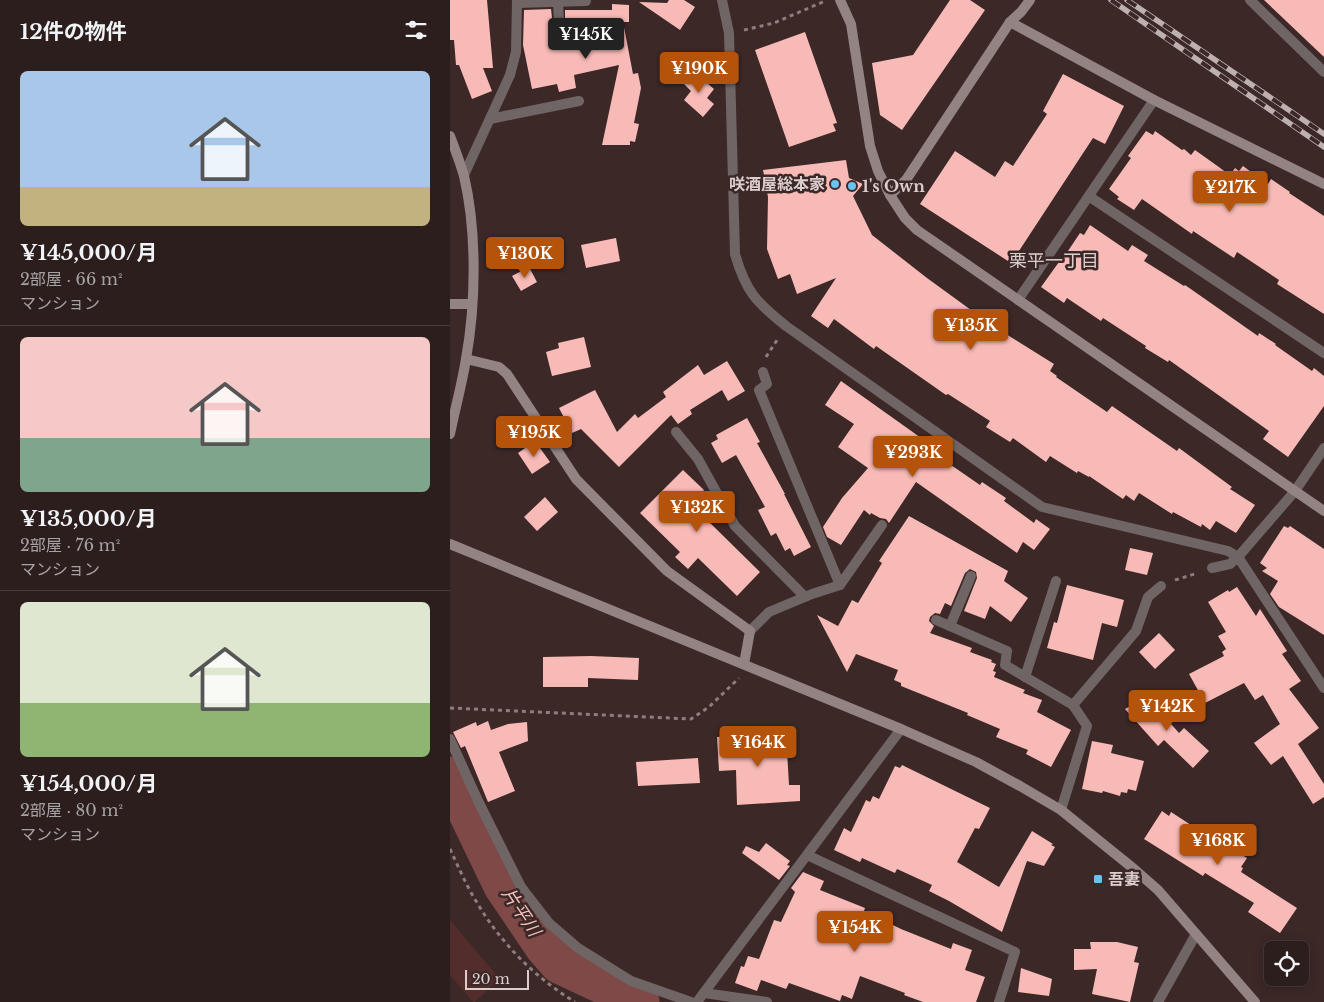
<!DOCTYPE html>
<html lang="ja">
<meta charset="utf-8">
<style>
:root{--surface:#2c1e1d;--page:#382b2a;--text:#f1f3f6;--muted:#a6a2a4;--line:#483c3b;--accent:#b45309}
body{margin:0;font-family:"Libre Baskerville","Noto Sans JP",serif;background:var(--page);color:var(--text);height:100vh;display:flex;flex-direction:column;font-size:19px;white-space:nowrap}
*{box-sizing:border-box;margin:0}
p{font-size:16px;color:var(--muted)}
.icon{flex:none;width:28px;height:28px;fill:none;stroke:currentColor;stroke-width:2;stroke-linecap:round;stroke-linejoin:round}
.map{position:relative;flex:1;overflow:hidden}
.sheet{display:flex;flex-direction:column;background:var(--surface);width:450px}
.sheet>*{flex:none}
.tools{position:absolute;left:814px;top:941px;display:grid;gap:10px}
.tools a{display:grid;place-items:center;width:45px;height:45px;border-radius:8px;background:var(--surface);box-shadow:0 2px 12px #0003,0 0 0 1px var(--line);font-size:25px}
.scale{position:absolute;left:15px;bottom:12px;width:64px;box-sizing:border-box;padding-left:5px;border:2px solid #dbcecd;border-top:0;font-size:14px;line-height:18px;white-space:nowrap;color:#dbcecd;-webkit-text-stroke:4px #3b2827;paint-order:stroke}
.price{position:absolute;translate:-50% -42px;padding:0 11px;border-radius:5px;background:var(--accent);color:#fff;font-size:16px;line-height:32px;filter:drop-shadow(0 1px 2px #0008)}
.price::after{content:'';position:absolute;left:50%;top:30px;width:15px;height:11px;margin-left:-8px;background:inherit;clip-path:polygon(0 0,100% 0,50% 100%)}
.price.current{background:#222;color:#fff}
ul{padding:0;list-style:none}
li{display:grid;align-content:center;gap:10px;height:265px;padding:0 20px}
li+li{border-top:1px solid var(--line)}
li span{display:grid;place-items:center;height:155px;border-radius:8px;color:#555}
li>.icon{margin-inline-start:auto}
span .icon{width:90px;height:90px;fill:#fffc;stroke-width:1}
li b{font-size:21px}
h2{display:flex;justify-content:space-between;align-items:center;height:60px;padding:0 20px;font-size:21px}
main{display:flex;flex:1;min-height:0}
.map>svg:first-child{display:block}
.green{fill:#522d2c}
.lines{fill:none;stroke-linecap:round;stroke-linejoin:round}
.river{stroke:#7e4947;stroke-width:39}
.building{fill:#f8bab6}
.path{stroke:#8d7d7c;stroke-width:3;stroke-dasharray:4 4;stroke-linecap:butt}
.lane{stroke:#6f6564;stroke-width:10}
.street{stroke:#6f6564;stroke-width:10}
.secondary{stroke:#938382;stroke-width:10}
.rail-casing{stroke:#beb0af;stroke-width:5.5}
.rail{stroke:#3b2827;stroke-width:4;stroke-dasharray:11;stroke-linecap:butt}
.poi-dot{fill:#69c3f1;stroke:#3b2827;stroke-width:2}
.labels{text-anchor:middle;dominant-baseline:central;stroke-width:5;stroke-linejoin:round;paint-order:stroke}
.poi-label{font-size:16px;font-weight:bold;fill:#dbcecd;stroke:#3b2827;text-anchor:start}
.neighbourhood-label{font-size:18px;fill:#dbcecd;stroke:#3b2827}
.water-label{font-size:18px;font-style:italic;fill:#f6c1be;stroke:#3b2827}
</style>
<main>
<section class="sheet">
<h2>12件の物件<svg class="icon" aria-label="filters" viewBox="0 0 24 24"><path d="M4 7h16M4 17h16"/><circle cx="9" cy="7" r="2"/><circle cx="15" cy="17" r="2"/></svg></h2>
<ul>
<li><span style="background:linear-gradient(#a9c7e8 75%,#c2b280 0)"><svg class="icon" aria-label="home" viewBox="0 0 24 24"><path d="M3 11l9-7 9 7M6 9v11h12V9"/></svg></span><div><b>¥145,000/月</b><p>2部屋 · 66 m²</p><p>マンション</p></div></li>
<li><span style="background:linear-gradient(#f6c9c9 65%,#7fa58c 0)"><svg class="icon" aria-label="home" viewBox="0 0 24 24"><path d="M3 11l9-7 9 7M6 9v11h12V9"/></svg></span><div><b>¥135,000/月</b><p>2部屋 · 76 m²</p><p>マンション</p></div></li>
<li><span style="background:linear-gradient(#dfe7d0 65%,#8fb573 0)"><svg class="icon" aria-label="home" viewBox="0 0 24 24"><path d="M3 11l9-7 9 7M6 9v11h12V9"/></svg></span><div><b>¥154,000/月</b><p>2部屋 · 80 m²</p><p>マンション</p></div></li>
</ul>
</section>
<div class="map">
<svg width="874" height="1002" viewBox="0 0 874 1002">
<rect width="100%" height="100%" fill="#3b2827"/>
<polygon class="green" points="0,920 49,978 25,1002 23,1002 0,975"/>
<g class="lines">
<polyline class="river" points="0,776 53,886 95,948 109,964 190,1002"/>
</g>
<g class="building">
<polygon points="0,0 37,0 43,68 33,68 42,91 22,99 9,65 6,65 4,40 0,40"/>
<polygon points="219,0 234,0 245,7 230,30 189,2 217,3"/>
<polygon points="500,0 520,0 535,10 452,130 430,115 422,63 463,55"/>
<polygon points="814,0 874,0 874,57"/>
<polygon points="162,4 179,5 179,22 173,22 183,74 188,73 191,88 184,123 189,124 185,142 180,141 180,145 152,145 169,65 124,75 126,88 109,92 107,84 82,89 73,45 74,10 101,9 103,26 110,30 115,26 115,10 162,10"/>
<polygon points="355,32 387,123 383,124 386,131 339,147 305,50"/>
<polygon points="244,72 264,89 257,98 264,104 253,117 234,100 241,91 234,84"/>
<polygon points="613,74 674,106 655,144 643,138 561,263 470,204 505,151 545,177 555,161 563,166 597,114 593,111"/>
<polygon points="696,131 703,135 705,131 732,150 734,149 741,155 745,150 780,175 785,168 789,171 793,166 818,184 821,179 840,192 839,193 874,216 874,314 827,284 829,280 787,252 784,258 743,231 742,234 692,199 684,210 667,199 669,197 659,189 681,158 678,156"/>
<polygon points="396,160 399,178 413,184 403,196 422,235 477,278 543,326 604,364 600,371 607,376 606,377 657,412 662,406 727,451 729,448 782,487 780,489 805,505 786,533 766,521 760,530 752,524 751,527 723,512 722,514 689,493 684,501 676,495 673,499 639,476 639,477 628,471 627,473 600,456 596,462 563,438 560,442 536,427 540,421 498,394 496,395 426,346 424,349 384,319 378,328 361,316 386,278 347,294 340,274 328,279 317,249 318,197 313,170"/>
<polygon points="640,225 678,251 682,245 698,255 694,261 734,286 735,285 808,336 809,333 826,344 825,345 862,371 864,368 874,376 874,406 838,457 813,439 819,431 719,360 718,362 695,348 696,346 653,318 651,321 617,298 614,303 591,287 609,262 610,263 630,233 634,235"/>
<polygon points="166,238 170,261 136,268 131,245"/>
<polygon points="79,267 87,282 71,291 62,276"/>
<polygon points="134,337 141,367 102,376 96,352 109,348 108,343"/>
<polygon points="277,361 295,391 278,401 272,390 240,410 242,414 228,424 221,415 169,467 131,429 122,433 109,408 145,390 167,432 185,414 188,418 216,397 213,392 248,365 254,375"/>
<polygon points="391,381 488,450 485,454 530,485 532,482 556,498 554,501 584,523 586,519 600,529 584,550 573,542 567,553 466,482 439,523 436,519 430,518 421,513 420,515 414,510 391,545 377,537 373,527 392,498 418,468 388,447 404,424 375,405"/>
<polygon points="297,418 310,442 307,443 335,494 334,494 361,547 344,556 340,548 335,551 326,533 321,536 308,510 315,507 286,455 272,463 261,443 268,439 266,435"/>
<polygon points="85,441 100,462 82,474 68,453"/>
<polygon points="233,470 254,490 250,495 263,508 254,517 310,572 287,596 248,558 238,569 225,557 230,552 190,513"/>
<polygon points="95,497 108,512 87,531 74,517"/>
<polygon points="459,516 558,571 554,581 578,598 561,622 540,606 535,619 514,611 527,578 526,572 520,569 515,573 501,606 495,603 490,614 485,613 480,617 479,621 484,626 480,633 522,648 520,652 542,660 541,662 546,664 543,671 546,672 544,677 575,690 573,693 592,700 587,712 621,730 601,767 576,754 578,750 546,737 550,729 517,715 518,713 451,686 451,683 444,680 448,670 406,654 397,672 367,615 388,626 402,600 408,603 432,563 429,561"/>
<polygon points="834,526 838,528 840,526 874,549 874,635 829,607 820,594 828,581 812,571 817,568 810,563"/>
<polygon points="680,548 703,553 697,575 675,570"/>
<polygon points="617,585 674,600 667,627 652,623 643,660 597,648 604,622 607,623"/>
<polygon points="787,587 806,616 810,609 837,651 832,654 851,681 839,689 869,728 848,744 874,784 874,797 863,804 833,756 821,765 804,743 830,724 813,695 805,700 794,683 755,703 739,674 774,656 772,652 776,649 768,636 776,632 758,602 778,590 779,592"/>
<polygon points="709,633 725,650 705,669 689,652"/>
<polygon points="141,656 189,658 188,680 138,678 138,687 93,687 93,657"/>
<polygon points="697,697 729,733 734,728 759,751 743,768 714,740 708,746 675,709"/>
<polygon points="38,721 41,730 58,724 77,722 78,741 49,752 65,791 38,802 15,746 11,748 3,732 26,722 27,726"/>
<polygon points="336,733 339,785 350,785 350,801 287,805 286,770 269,771 267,737"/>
<polygon points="642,741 663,745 661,753 694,761 686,791 678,789 677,793 671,792 670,796 653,791 652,793 632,789"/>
<polygon points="248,758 250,783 188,786 186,762"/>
<polygon points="452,765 540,808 529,829 525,828 507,862 549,887 582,831 603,844 601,845 605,847 594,866 577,861 552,932 499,901 479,891 482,885 447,869 445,873 412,858 410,862 384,850 394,828 401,832 416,800 420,802 423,796 429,799 445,766 450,768"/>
<polygon points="712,811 719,816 721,812 761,838 762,837 797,858 791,867 793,868 791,872 847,908 830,933 798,912 804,903 755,873 753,876 694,839"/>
<polygon points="316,843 340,861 337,865 340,866 329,880 292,853 296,846 309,852"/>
<polygon points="353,872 374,881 370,890 415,908 414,911 451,929 501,949 503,943 522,950 515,970 535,977 526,1002 473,1002 454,995 455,993 410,976 402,999 392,995 390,1001 339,983 336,989 311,980 307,991 285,983 291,966 294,967 298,956 309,959 324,920 331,922 345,892 341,888"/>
<polygon points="640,942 667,942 688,947 684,962 689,963 680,1002 642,994 647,969 624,970 624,949 641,949"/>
<polygon points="571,968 602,979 599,996 568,992"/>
</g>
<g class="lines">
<g class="path">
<polyline points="294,30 324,23 375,1"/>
<polyline points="316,357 329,337"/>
<polyline points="725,580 748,573"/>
<polyline points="0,708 241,719 259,707 289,678"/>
<path d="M0 849C8 866 16 885 26 901 50 942 84 977 125 1002"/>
</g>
<g class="lane">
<polyline points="108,1 109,23"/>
<polyline points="67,3 136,1"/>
<polyline points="40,119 129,101"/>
<polyline points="500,626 521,576"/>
<polyline points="575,677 606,581"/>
</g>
<g class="street">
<path d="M272 0 279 33 285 254C296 292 306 302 336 326L592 507 778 551 788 557 874 688"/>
<polyline points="800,0 874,72"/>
<polyline points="14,175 60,75 66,52 67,0"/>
<polyline points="640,197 874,353"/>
<polyline points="568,300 704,100"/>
<polyline points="313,372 317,384 309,390 390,585"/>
<polyline points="226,432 248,459 285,526 355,597"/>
<polyline points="762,568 780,564 788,557 845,491 874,448"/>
<polyline points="486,620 557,651 555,665 623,705 637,726 611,810"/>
<polyline points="300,631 319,612 362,594 390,585 432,525"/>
<polyline points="623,705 686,631 698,597 711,586"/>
<polyline points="0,739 28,801 71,887 99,923 128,948 181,981 241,1002"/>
<polyline points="357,855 565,952 549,1002"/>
<polyline points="254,993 317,1002"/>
<polyline points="247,1002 451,729"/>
<polyline points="708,1002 746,934"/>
</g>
<g class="secondary">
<polyline points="390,0 401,24 420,146 428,171 440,195 455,218 467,230 874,511"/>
<polyline points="560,22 704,100 874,184"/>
<path d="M0 136C5 149 10 162 14 176 27 231 26 303 16 359 12 384 5 409 0 434"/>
<polyline points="440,195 456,180 560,22 571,12 580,0"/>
<polyline points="0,304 22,304"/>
<polyline points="16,359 49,367 57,374 126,479 217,571 300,631 294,664"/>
<polyline points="0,544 451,729 526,762 570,786 611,810 684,869 708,890 805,1002"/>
</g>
<g class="rail-casing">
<g id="rail">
<polyline points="661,0 874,147"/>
<polyline points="677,0 874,134"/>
</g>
</g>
<use href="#rail" class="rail"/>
</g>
<g class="poi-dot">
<circle cx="385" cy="184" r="5"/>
<circle cx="402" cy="186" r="5"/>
<rect x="643" y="874" width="10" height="10" rx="2.5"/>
</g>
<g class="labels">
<g class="poi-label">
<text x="375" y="184" text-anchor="end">咲酒屋総本家</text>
<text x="412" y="186">1's Own</text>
<text x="658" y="879">吾妻</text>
</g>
<g class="neighbourhood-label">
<text x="604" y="261">栗平一丁目</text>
</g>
<g class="water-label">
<text transform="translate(71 912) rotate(56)">片平川</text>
</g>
</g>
</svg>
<div class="tools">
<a><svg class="icon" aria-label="locate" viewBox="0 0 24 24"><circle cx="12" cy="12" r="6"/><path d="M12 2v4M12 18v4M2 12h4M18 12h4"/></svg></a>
</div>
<div class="scale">20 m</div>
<b class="price current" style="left:136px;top:60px">¥145K</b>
<b class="price" style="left:249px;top:94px">¥190K</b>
<b class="price" style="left:780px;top:213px">¥217K</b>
<b class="price" style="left:75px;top:279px">¥130K</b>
<b class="price" style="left:521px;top:351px">¥135K</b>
<b class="price" style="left:84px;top:458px">¥195K</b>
<b class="price" style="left:463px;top:478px">¥293K</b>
<b class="price" style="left:247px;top:533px">¥132K</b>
<b class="price" style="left:717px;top:732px">¥142K</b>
<b class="price" style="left:308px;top:768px">¥164K</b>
<b class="price" style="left:768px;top:866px">¥168K</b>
<b class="price" style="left:405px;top:953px">¥154K</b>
</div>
</main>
